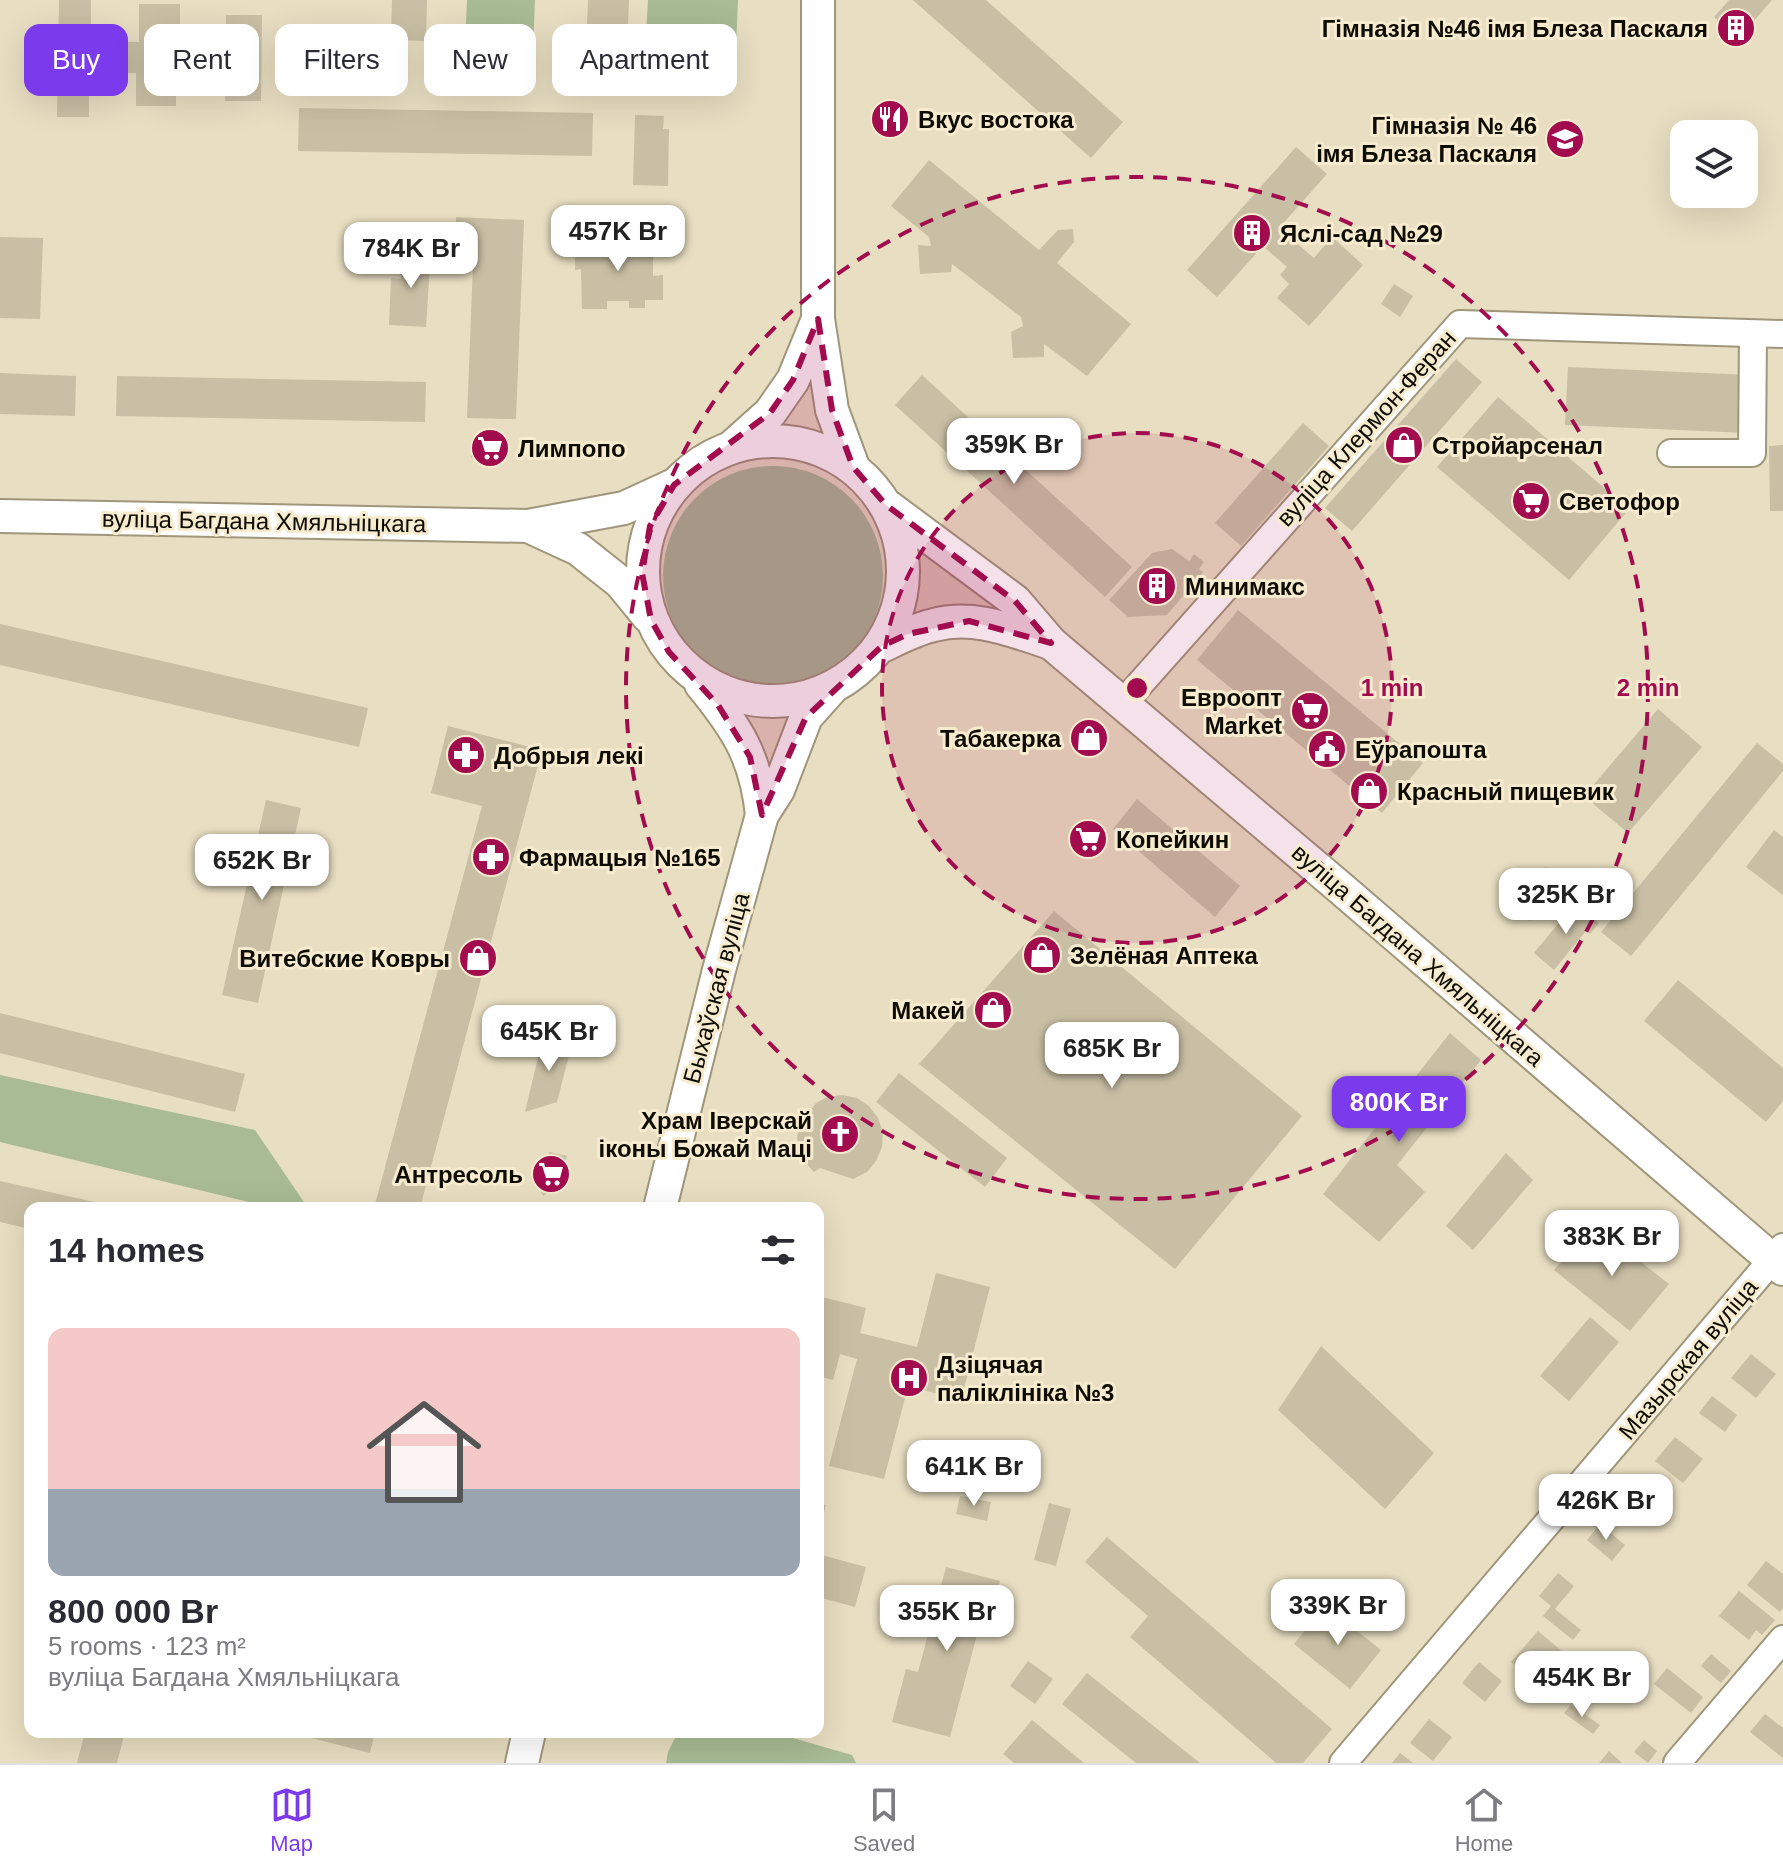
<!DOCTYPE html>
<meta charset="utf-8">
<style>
:root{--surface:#fff;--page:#f7f7f7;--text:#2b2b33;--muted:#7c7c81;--line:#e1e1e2;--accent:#7c3aed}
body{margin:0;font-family:Arial,sans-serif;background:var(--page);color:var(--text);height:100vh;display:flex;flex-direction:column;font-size:30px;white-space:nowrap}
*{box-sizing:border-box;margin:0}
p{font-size:26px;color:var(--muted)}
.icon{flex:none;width:44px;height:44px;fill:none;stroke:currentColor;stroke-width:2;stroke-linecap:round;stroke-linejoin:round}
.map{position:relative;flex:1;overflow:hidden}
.details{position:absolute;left:24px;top:1202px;width:800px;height:536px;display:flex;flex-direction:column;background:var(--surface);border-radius:16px;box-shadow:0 8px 32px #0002}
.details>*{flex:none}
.hud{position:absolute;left:24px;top:24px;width:800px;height:72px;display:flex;gap:16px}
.fabs{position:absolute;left:1670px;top:120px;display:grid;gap:16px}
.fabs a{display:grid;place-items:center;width:88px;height:88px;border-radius:16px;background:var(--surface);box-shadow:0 8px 32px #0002;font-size:40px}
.price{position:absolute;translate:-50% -68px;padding:0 18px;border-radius:16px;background:#fff;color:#222;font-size:26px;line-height:52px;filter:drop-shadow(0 2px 4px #0008)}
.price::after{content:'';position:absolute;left:50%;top:48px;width:24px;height:18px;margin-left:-12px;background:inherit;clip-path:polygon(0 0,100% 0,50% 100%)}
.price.selected{background:var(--accent);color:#fff}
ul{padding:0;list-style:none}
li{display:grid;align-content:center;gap:16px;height:424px;padding:0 24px}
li+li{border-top:2px solid var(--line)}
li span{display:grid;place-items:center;height:248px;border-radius:16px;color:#555}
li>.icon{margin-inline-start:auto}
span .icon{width:144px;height:144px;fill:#fffc;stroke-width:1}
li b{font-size:34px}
h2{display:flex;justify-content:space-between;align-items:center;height:96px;padding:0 24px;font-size:34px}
.chip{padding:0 28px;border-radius:16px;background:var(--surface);box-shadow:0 8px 32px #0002;font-size:28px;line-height:72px}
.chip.selected{background:var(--accent);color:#fff}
.tabs{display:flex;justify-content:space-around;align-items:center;height:112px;border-top:2px solid var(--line);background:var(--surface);font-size:22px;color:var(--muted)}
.tabs a{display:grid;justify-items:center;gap:4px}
.tabs .selected{color:var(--accent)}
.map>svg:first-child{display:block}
.green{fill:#a8bb94}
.building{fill:#c9bfa4}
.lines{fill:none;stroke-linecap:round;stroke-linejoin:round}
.minor-casing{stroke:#a0967c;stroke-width:30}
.major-casing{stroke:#a0967c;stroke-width:36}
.minor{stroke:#fff;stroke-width:26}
.major{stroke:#fff;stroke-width:32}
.marked{fill:#a20c4e;fill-opacity:0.2;stroke:#a20c4e;stroke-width:6;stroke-dasharray:16 10;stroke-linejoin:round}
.ring{fill:none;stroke:#a20c4e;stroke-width:4;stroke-dasharray:14 10}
.labels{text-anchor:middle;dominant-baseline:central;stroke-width:6;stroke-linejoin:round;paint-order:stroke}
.poi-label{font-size:24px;font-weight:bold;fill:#0f0c04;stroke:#f6ebcf;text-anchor:start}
.street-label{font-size:24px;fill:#0f0c04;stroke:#f6ebcf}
.centre{fill:#a20c4e;stroke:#f6ebcf;stroke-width:4}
.ring-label{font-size:24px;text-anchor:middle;font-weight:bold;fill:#a20c4e;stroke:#f6ebcf;stroke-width:6;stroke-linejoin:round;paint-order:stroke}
</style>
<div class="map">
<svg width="1783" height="1763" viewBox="0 0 1783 1763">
<rect width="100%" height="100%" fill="#e8dec2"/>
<g class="green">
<polygon points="467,0 535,0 533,49 465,46"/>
<polygon points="648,0 738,0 735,71 644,70"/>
<circle cx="773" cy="576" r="110"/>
<polygon points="0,1075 255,1130 308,1208 274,1208 0,1142"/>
<polygon points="678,1732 772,1732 852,1755 856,1763 666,1763 668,1752"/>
</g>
<g class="building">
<polygon points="59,0 91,0 91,41 139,42 139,4 180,4 180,42 226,42 226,15 262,15 261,101 225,101 226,73 176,73 176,106 136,106 136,73 89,73 89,117 57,117"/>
<polygon points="392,0 427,0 426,41 391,40"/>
<polygon points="588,0 629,0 628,26 587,25"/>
<polygon points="913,0 986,0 1123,122 1091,158"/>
<polygon points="1729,0 1772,0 1738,39 1714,17"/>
<polygon points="299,108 593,113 592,156 298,151"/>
<polygon points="635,115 664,116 663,129 669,129 668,186 633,185"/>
<polygon points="1296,147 1327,174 1279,228 1314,258 1332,237 1363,265 1309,326 1277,298 1289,284 1280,275 1287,267 1263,246 1217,297 1187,270"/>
<polygon points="929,160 1039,250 1058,230 1073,229 1074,242 1057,263 1131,324 1087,376 1044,344 1044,357 1013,358 1011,332 1023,326 1021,317 952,264 951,272 920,274 918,245 931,246 929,237 891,206"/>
<polygon points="456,217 524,220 516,419 467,418 473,264 455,264"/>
<polygon points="630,233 653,233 653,276 663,275 663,300 645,300 645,308 629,308 629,301 607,301 607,309 582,309 581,269 575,270 575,240 608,240 608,248 630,247"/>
<polygon points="0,237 43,238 40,319 0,318"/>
<polygon points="404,249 431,249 426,327 389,325 391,278 401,279"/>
<polygon points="1394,284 1413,296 1400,317 1381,304"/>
<polygon points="1456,359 1482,382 1352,531 1325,508"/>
<polygon points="1568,367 1750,375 1747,433 1565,425"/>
<polygon points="0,373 76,376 75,416 0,414"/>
<polygon points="922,375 1132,567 1105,597 895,405"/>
<polygon points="117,376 426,382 425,422 116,416"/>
<polygon points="1498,397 1629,509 1569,580 1437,467"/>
<polygon points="1303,423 1329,446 1241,546 1215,523"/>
<polygon points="473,436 509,439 506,458 471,458"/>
<polygon points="1783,445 1783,511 1770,511 1769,446"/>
<polygon points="1172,549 1189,561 1194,554 1204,562 1199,569 1203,572 1167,615 1128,617 1109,600 1152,553"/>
<polygon points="1238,610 1423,763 1382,813 1197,660"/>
<polygon points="0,624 368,708 359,747 0,665"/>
<polygon points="1658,709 1702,747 1628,833 1584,796"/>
<polygon points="448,726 542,750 420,1208 374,1208 482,806 431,793"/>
<polygon points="1757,743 1783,764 1783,771 1631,956 1601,932"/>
<polygon points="1137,799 1240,886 1215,917 1113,829"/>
<polygon points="266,800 301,808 258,1003 222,995"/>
<polygon points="1774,830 1783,837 1783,895 1746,867"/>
<polygon points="1546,867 1564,883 1530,921 1512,905"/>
<polygon points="1575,903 1599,923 1590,934 1586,931 1554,970 1534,953"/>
<polygon points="1054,911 1302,1116 1175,1269 919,1064"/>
<polygon points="1678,980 1783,1068 1783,1101 1766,1122 1644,1021"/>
<polygon points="0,1013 245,1074 235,1112 0,1053"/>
<polygon points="1450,1033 1481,1060 1397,1165 1425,1192 1379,1242 1323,1194"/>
<polygon points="557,1035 572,1044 557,1102 525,1112 541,1045"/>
<polygon points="899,1073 1007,1158 985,1187 876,1102"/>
<polygon points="842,1095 857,1098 869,1106 878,1118 883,1132 882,1147 876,1161 867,1172 853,1179 820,1168 814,1172 805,1162 799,1150 797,1137 800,1124 816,1103 827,1097"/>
<polygon points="549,1152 567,1156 559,1186 543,1196 535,1178 545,1171"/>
<polygon points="1506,1153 1533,1180 1473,1250 1446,1226"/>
<polygon points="0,1181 117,1207 117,1208 30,1208 30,1229 0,1222"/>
<polygon points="1595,1226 1669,1284 1630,1331 1554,1270"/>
<polygon points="936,1273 990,1287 961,1400 908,1386 884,1479 829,1466 857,1359 840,1354 833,1380 818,1376 818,1296 866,1308 860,1333 917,1347"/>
<polygon points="1590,1317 1619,1342 1569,1401 1540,1376"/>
<polygon points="1321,1346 1434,1453 1385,1509 1278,1410"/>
<polygon points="1751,1354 1776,1374 1756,1398 1731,1378"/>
<polygon points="1712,1396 1737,1415 1725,1432 1699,1413"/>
<polygon points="1675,1437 1703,1459 1683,1483 1655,1461"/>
<polygon points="1638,1485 1662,1505 1650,1519 1626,1500"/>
<polygon points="960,1496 991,1502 987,1521 956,1514"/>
<polygon points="818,1503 826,1505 819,1530 818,1530"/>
<polygon points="1049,1503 1071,1509 1056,1566 1034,1560"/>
<polygon points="1600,1524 1625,1545 1612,1561 1587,1540"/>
<polygon points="1107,1537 1332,1729 1303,1763 1276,1763 1130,1637 1148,1616 1085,1562"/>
<polygon points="818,1554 866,1567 855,1607 818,1597"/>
<polygon points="1766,1561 1783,1574 1783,1608 1780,1612 1747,1585"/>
<polygon points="946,1567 1000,1581 987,1630 979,1627 950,1737 892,1722 906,1669 918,1672"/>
<polygon points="1558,1573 1574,1586 1555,1609 1581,1630 1573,1640 1543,1616 1551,1606 1539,1596"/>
<polygon points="1739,1591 1775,1620 1762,1635 1756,1630 1749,1640 1719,1616"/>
<polygon points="1325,1605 1381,1650 1350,1689 1294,1644"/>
<polygon points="1538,1631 1564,1653 1537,1684 1511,1662"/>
<polygon points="1711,1654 1731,1671 1721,1683 1701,1666"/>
<polygon points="1028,1661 1053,1679 1035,1704 1010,1686"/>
<polygon points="1479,1662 1502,1681 1485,1702 1462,1683"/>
<polygon points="1667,1668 1703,1697 1691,1713 1654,1684"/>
<polygon points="1087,1673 1200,1763 1136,1763 1062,1704"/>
<polygon points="1571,1705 1600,1725 1593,1734 1564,1713"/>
<polygon points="1765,1714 1783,1728 1783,1758 1750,1732"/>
<polygon points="1429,1719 1452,1737 1433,1761 1410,1743"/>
<polygon points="1032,1720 1084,1763 1014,1763 1003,1754"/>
<polygon points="85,1732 125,1732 117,1763 77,1763"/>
<polygon points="288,1732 375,1732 370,1753"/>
<polygon points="1644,1740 1657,1751 1648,1763 1634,1752"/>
<polygon points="1609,1751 1622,1763 1599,1763"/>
<polygon points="1400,1753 1413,1763 1392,1763"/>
</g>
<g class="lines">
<g class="minor-casing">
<g id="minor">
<polyline points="1671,453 1752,453 1753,334"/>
<polyline points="1123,703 1460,324 1783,334"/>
<polyline points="1343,1763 1783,1247"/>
<polyline points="1677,1763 1783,1639"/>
</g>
</g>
<g class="major-casing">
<g id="major">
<polyline points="818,0 818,319 832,410 853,467"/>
<circle cx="773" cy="571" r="130"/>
<polyline points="732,447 770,413 793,380 818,319"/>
<polyline points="886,505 1015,601 1051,643 1337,885 1783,1269"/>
<polyline points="0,516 528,526 624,508 674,485"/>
<polyline points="528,526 578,549 621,583 648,616"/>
<path d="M882 646C899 638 916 629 934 625 974 614 1013 631 1051 643"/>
<path d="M701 684C737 728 756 757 762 815"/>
<polyline points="660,1208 719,970 762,815 778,790 806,717 831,689"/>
<polyline points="522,1763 529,1732"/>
</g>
</g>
<use href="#minor" class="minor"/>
<use href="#major" class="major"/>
</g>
<path class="marked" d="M818 319 832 410 853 467 886 505 1015 601 1051 643 969 621 908 634 882 646 806 717 762 815 750 757 718 705 669 652 651 620 642 573 650 526 674 485 770 413 793 380Z"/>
<circle cx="1137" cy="688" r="255" fill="#a20c4e" fill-opacity=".12"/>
<g class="ring">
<circle cx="1137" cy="688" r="255"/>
<circle cx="1137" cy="688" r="511"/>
</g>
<defs>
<g id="building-disc" transform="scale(2)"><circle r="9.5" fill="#a20c4e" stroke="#f6ebcf"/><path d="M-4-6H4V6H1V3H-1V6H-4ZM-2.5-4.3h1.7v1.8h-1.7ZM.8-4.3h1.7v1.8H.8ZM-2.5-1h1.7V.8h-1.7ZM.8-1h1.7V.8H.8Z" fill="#fff"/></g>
<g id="restaurant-disc" transform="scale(2)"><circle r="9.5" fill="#a20c4e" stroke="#f6ebcf"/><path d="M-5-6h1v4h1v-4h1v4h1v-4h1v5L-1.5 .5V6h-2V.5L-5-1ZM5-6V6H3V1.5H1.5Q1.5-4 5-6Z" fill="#fff"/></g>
<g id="school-disc" transform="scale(2)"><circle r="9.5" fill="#a20c4e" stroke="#f6ebcf"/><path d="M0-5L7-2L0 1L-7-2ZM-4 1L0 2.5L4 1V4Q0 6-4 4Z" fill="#fff"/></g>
<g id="shop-disc" transform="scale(2)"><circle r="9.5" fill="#a20c4e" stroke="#f6ebcf"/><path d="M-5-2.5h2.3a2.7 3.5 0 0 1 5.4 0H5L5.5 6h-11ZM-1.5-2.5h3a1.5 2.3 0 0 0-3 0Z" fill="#fff"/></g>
<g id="supermarket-disc" transform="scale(2)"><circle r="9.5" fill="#a20c4e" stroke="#f6ebcf"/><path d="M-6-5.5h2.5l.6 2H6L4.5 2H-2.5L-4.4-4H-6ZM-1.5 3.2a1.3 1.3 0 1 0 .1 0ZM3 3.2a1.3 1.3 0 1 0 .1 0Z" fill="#fff"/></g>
<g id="civic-disc" transform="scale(2)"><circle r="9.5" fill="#a20c4e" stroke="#f6ebcf"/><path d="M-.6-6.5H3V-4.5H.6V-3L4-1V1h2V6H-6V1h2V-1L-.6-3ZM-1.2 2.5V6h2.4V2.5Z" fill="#fff"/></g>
<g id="pharmacy-disc" transform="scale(2)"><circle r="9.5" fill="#a20c4e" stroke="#f6ebcf"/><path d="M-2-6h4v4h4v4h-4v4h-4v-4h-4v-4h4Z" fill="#fff"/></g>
<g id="church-disc" transform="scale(2)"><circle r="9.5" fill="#a20c4e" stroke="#f6ebcf"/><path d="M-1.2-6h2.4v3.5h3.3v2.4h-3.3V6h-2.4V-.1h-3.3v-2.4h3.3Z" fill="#fff"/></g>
<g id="hospital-disc" transform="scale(2)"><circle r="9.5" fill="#a20c4e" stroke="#f6ebcf"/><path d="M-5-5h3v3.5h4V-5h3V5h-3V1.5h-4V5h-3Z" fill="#fff"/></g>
</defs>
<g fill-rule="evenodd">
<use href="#building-disc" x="1736" y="28"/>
<use href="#restaurant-disc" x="890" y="119"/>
<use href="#school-disc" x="1565" y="139"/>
<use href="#building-disc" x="1252" y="233"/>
<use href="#shop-disc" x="1404" y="445"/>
<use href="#supermarket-disc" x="490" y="448"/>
<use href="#supermarket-disc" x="1531" y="501"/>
<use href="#building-disc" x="1157" y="586"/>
<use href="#supermarket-disc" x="1310" y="711"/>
<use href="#shop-disc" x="1089" y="738"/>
<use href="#civic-disc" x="1327" y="749"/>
<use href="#pharmacy-disc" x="466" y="755"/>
<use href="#shop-disc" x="1369" y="791"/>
<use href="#supermarket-disc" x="1088" y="839"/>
<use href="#pharmacy-disc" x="491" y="857"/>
<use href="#shop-disc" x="1042" y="955"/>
<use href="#shop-disc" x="478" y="958"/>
<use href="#shop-disc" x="993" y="1010"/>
<use href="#church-disc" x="840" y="1134"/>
<use href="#supermarket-disc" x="551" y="1174"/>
<use href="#hospital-disc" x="909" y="1378"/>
</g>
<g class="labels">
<g class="poi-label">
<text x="1708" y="28" text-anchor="end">Гімназія №46 імя Блеза Паскаля</text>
<text x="918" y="119">Вкус востока</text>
<text x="1537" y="125" text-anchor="end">Гімназія № 46<tspan x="1537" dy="28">імя Блеза Паскаля</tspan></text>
<text x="1280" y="233">Яслі-сад №29</text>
<text x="1432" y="445">Стройарсенал</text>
<text x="518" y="448">Лимпопо</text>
<text x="1559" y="501">Светофор</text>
<text x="1185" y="586">Минимакс</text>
<text x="1282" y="697" text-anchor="end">Евроопт<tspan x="1282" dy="28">Market</tspan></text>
<text x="1061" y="738" text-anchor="end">Табакерка</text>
<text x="1355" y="749">Еўрапошта</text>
<text x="494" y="755">Добрыя лекі</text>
<text x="1397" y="791">Красный пищевик</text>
<text x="1116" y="839">Копейкин</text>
<text x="519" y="857">Фармацыя №165</text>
<text x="1070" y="955">Зелёная Аптека</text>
<text x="450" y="958" text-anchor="end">Витебские Ковры</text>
<text x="965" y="1010" text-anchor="end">Макей</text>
<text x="812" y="1120" text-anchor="end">Храм Іверскай<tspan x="812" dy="28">іконы Божай Маці</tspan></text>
<text x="523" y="1174" text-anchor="end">Антресоль</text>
<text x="937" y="1364">Дзіцячая<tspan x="937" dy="28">паліклініка №3</tspan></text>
</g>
<g class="street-label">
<text transform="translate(1366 428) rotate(-48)">вуліца Клермон-Феран</text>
<text transform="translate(264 521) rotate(1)">вуліца Багдана Хмяльніцкага</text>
<text transform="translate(1418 955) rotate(41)">вуліца Багдана Хмяльніцкага</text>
<text transform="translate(716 988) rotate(-75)">Быхаўская вуліца</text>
<text transform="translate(1688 1359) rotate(-50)">Мазырская вуліца</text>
</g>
</g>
<circle cx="1137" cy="688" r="12" class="centre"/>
<g class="ring-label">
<text x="1392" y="696">1 min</text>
<text x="1648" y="696">2 min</text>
</g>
</svg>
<div class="fabs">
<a><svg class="icon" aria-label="layers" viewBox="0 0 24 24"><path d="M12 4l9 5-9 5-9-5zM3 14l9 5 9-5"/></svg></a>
</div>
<b class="price" style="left:618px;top:273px">457K Br</b>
<b class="price" style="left:411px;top:290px">784K Br</b>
<b class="price" style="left:1014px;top:486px">359K Br</b>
<b class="price" style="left:262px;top:902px">652K Br</b>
<b class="price" style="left:1566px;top:936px">325K Br</b>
<b class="price" style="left:549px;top:1073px">645K Br</b>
<b class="price" style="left:1112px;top:1090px">685K Br</b>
<b class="price selected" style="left:1399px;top:1144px">800K Br</b>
<b class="price" style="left:1612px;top:1278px">383K Br</b>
<b class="price" style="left:974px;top:1508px">641K Br</b>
<b class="price" style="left:1606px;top:1542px">426K Br</b>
<b class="price" style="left:1338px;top:1647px">339K Br</b>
<b class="price" style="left:947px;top:1653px">355K Br</b>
<b class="price" style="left:1582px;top:1719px">454K Br</b>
<div class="hud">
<a class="chip selected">Buy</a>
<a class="chip">Rent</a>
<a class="chip">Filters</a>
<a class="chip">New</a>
<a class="chip">Apartment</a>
</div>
<section class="details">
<h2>14 homes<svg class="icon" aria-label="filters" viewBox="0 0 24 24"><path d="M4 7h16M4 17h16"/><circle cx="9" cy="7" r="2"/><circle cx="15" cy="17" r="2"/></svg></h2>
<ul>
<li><span style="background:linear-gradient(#f6c9c9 65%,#9aa5b1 0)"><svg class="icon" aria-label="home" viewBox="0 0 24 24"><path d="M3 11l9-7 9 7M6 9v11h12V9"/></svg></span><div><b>800 000 Br</b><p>5 rooms · 123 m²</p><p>вуліца Багдана Хмяльніцкага</p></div></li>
</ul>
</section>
</div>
<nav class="tabs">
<a class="selected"><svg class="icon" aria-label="map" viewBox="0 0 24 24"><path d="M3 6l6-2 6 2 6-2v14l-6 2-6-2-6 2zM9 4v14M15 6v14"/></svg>Map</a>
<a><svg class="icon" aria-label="saved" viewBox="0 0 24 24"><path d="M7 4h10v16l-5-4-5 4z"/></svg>Saved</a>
<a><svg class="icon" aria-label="home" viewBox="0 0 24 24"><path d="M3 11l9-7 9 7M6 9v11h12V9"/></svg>Home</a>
</nav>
